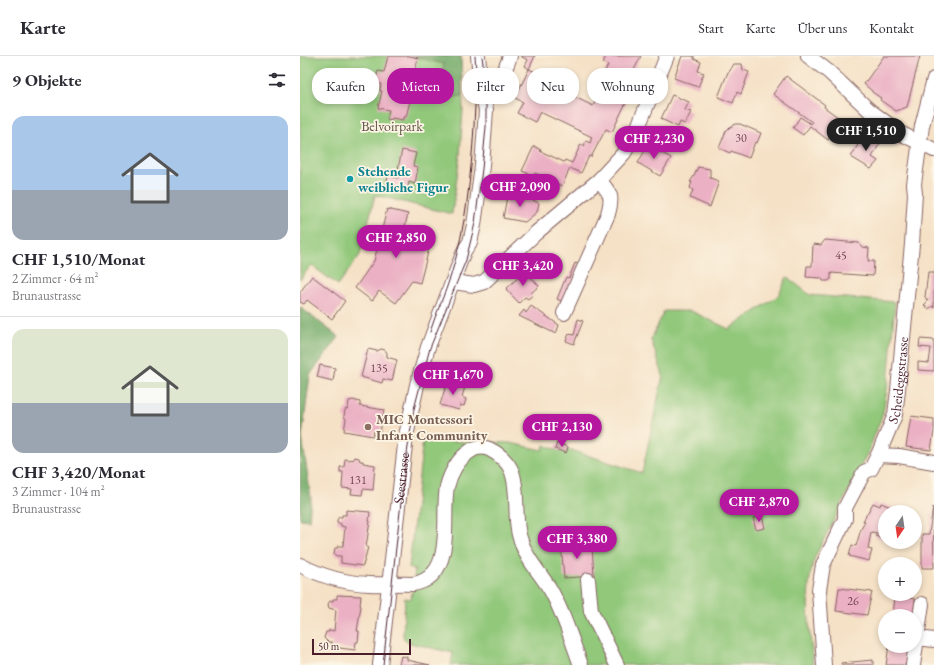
<!DOCTYPE html>
<html lang="de">
<meta charset="utf-8">
<style>
:root{--surface:#fff;--page:#f2f2f3;--text:#2b2b33;--muted:#7c7c81;--line:#e1e1e2;--accent:#b5179e}
body{margin:0;font-family:"EB Garamond",serif;background:var(--page);color:var(--text);height:100vh;display:flex;flex-direction:column;font-size:15px;white-space:nowrap}
*{box-sizing:border-box;margin:0}
p{font-size:13px;color:var(--muted)}
.icon{flex:none;width:22px;height:22px;fill:none;stroke:currentColor;stroke-width:2;stroke-linecap:round;stroke-linejoin:round}
.map{position:relative;flex:1;overflow:hidden}
.drawer{display:flex;flex-direction:column;background:var(--surface);width:300px}
.drawer>*{flex:none}
.hud{position:absolute;left:12px;top:12px;width:380px;height:36px;display:flex;gap:8px}
.needle{width:26px;rotate:193deg}
.buttons{position:absolute;left:578px;top:449px;display:grid;gap:8px}
.buttons a{display:grid;place-items:center;width:44px;height:44px;border-radius:50%;background:var(--surface);box-shadow:0 2px 6px #0003;font-size:20px}
.scale{position:absolute;left:12px;bottom:10px;width:99px;box-sizing:border-box;padding-left:4px;border:2px solid #4a1f2b;border-top:0;font-size:11px;line-height:14px;white-space:nowrap;color:#4a1f2b;-webkit-text-stroke:3px #fcf5e5;paint-order:stroke}
.price{position:absolute;translate:-50% -34px;padding:0 9px;border-radius:14px;background:var(--accent);color:#fff;font-size:13px;line-height:26px;filter:drop-shadow(0 1px 2px #0008)}
.price::after{content:'';position:absolute;left:50%;top:24px;width:12px;height:9px;margin-left:-6px;background:inherit;clip-path:polygon(0 0,100% 0,50% 100%)}
.price.active{background:#222;color:#fff}
ul{padding:0;list-style:none}
li{display:grid;align-content:center;gap:8px;height:212px;padding:0 12px}
li+li{border-top:1px solid var(--line)}
li span{display:grid;place-items:center;height:124px;border-radius:12px;color:#555}
li>.icon{margin-inline-start:auto}
span .icon{width:72px;height:72px;fill:#fffc;stroke-width:1}
li b{font-size:17px}
h2{display:flex;justify-content:space-between;align-items:center;height:48px;padding:0 12px;font-size:17px}
.tag{padding:0 14px;border-radius:16px;background:var(--surface);box-shadow:0 2px 6px #0003;font-size:14px;line-height:36px}
.tag.active{background:var(--accent);color:#fff}
header{display:flex;align-items:center;gap:24px;box-sizing:border-box;height:56px;padding:0 20px;background:var(--surface);border-bottom:1px solid var(--line)}
header strong{font-size:19px}
nav{display:flex;gap:22px;margin-inline-start:auto;font-size:14px}
main{display:flex;flex:1;min-height:0}
.map>svg:first-child{display:block}
.green{fill:#91c87a;stroke:#6e7452}
.forest{fill:#74ac6a;stroke:#5f664a}
.building{fill:#ebb0c4}
.lines{fill:none;stroke-linecap:round;stroke-linejoin:round}
.minor-casing{stroke:#866361;stroke-width:16}
.minor{stroke:#fff;stroke-width:14}
.tram{stroke:#4a1f2b;stroke-width:1}
.culture-dot{fill:#0f9aa8;stroke:#fcf5e5;stroke-width:1.5}
.education-dot{fill:#8d6e63;stroke:#fcf5e5;stroke-width:1.5}
.labels{text-anchor:middle;dominant-baseline:central;stroke-width:3.5;stroke-linejoin:round;paint-order:stroke}
.number-label{font-size:12px;fill:#724351}
.park-label{font-size:14px;fill:#5f5243;stroke:#fcf5e5}
.culture-label{font-size:14px;font-weight:bold;fill:#0d838f;stroke:#fcf5e5;text-anchor:start}
.street-label{font-size:14px;fill:#4a1f2b;stroke:#fcf5e5}
.education-label{font-size:14px;font-weight:bold;fill:#785e54;stroke:#fcf5e5;text-anchor:start}
</style>
<header>
<strong>Karte</strong>
<nav><a>Start</a><a>Karte</a><a>Über uns</a><a>Kontakt</a></nav>
</header>
<main>
<section class="drawer">
<h2>9 Objekte<svg class="icon" aria-label="filters" viewBox="0 0 24 24"><path d="M4 7h16M4 17h16"/><circle cx="9" cy="7" r="2"/><circle cx="15" cy="17" r="2"/></svg></h2>
<ul>
<li><span style="background:linear-gradient(#a9c7e8 60%,#9aa5b1 0)"><svg class="icon" aria-label="home" viewBox="0 0 24 24"><path d="M3 11l9-7 9 7M6 9v11h12V9"/></svg></span><div><b>CHF 1,510/Monat</b><p>2 Zimmer · 64 m²</p><p>Brunaustrasse</p></div></li>
<li><span style="background:linear-gradient(#dfe7d0 60%,#9aa5b1 0)"><svg class="icon" aria-label="home" viewBox="0 0 24 24"><path d="M3 11l9-7 9 7M6 9v11h12V9"/></svg></span><div><b>CHF 3,420/Monat</b><p>3 Zimmer · 104 m²</p><p>Brunaustrasse</p></div></li>
</ul>
</section>
<div class="map">
<svg width="634" height="609" viewBox="0 0 634 609">
<rect width="100%" height="100%" fill="#fcf5e5"/>
<filter id="ink" filterUnits="userSpaceOnUse"><feTurbulence type="fractalNoise" baseFrequency=".025" numOctaves="2"/><feDisplacementMap in="SourceGraphic" scale="8" xChannelSelector="R" yChannelSelector="G"/><feConvolveMatrix kernelMatrix="1 2 1 2 8 2 1 2 1" color-interpolation-filters="sRGB"/></filter>
<filter id="wash" filterUnits="userSpaceOnUse"><feTurbulence type="fractalNoise" baseFrequency=".012" numOctaves="4" result="noise"/><feDisplacementMap in="SourceGraphic" scale="16" xChannelSelector="R" yChannelSelector="G"/><feGaussianBlur stdDeviation="0.9" result="paint"/><feColorMatrix in="noise" values="0 0 0 0 0 0 0 0 0 0 0 0 0 0 0 0 0 1.4 0 .05"/><feComposite in="paint" operator="in"/></filter>
<g filter="url(#wash)">
<rect width="100%" height="100%" fill="#f5e1c6"/>
<g class="green">
<polygon points="0,0 161,0 163,53 160,99 152,158 75,139 60,199 38,229 11,209 0,224"/>
<path d="M487 221 510 239 595 246 588 327 583 357 569 394 515 501C503 536 510 573 513 609H151L153 597 110 587 105 584 103 580 105 542 111 543 115 514 109 512 123 383 178 387 187 386 210 387 243 394 244 389 267 397 268 393 342 417 363 319 351 284 364 255H391L429 273 478 240Z"/>
</g>
<g class="forest">
<polygon points="110,0 161,0 162,40 135,44 144,8"/>
<polygon points="0,251 39,281 10,319 2,381 11,442 9,464 0,463"/>
</g>
<g id="blocks">
<g class="building">
<polygon points="88,0 110,0 118,2 109,42 108,41 107,45 110,45 106,61 103,61 103,64 92,62 91,64 87,63 89,54 78,52 82,35 80,35 81,28 75,27 78,15 84,16"/>
<polygon points="220,0 235,0 229,13 225,10 228,4"/>
<polygon points="306,0 341,0 325,32 330,34 329,37 330,38 312,76 306,73 291,101 289,100 281,117 270,112 262,130 235,117 234,120 222,115 234,90 241,94 240,95 264,106 265,104 272,107 281,88 284,90 286,85 290,87 292,81 240,56 235,66 217,57 223,46 215,42 229,13 242,19 240,24 293,50 301,33 297,31 308,9 303,7"/>
<polygon points="382,0 394,0 394,3 401,6 398,15 404,17 398,31 374,22"/>
<polygon points="584,0 620,0 607,51 596,55 580,44 581,42 572,36 572,35 564,28"/>
<polygon points="434,8 442,8 443,14 449,16 441,38 437,36 433,47 418,41 428,16 429,16"/>
<polygon points="486,20 525,49 524,51 542,64 528,84 510,70 503,79 493,72 500,61 511,68 512,66 473,38"/>
<polygon points="372,39 389,46 385,54 391,56 385,68 380,66 378,71 361,63"/>
<polygon points="436,68 440,68 461,77 457,87 455,86 449,102 431,95 430,97 419,92 426,75 430,71"/>
<polygon points="564,78 580,87 572,101 578,105 571,113 551,101"/>
<polygon points="348,89 371,102 360,120 338,107"/>
<polygon points="102,94 116,97 113,110 118,111 115,128 109,126 107,138 85,134 88,120 98,122 100,113 98,113"/>
<polygon points="398,111 410,113 410,122 419,125 410,151 390,142 393,134 390,132 392,126 390,126 394,120"/>
<polygon points="208,136 220,138 239,147 237,156 225,166 203,162"/>
<polygon points="87,153 108,158 105,170 133,177 120,227 112,225 96,247 79,235 72,245 55,232 74,205"/>
<polygon points="525,184 559,187 562,191 569,192 568,205 574,205 573,220 531,217 531,223 528,225 523,225 522,222 506,221 507,210 512,210 513,188 521,189"/>
<polygon points="275,207 280,209 263,246 257,243 266,221 269,222"/>
<polygon points="225,215 239,230 231,237 233,239 228,243 225,241 219,247 206,233"/>
<polygon points="628,216 634,216 634,252 633,250 628,253 624,249 628,245 625,241"/>
<polygon points="12,220 45,245 32,263 7,244 4,248 0,246 0,236"/>
<polygon points="231,250 259,269 256,278 219,260 224,254 226,257"/>
<polygon points="278,263 283,265 274,288 266,285 269,278 274,279"/>
<polygon points="620,283 634,284 634,315 618,314 618,306 629,307 631,292 619,291"/>
<polygon points="68,293 77,295 81,293 85,294 87,297 87,301 97,304 92,325 83,323 82,327 61,321"/>
<polygon points="20,309 35,312 33,325 17,321"/>
<polygon points="147,326 165,331 162,341 166,343 164,350 160,349 159,354 140,349"/>
<polygon points="53,344 60,346 60,350 84,354 80,376 74,375 73,380 44,375 46,363 44,360 45,354 48,352 49,345"/>
<polygon points="611,360 634,363 634,375 631,394 606,391"/>
<polygon points="257,387 268,391 266,397 255,393"/>
<polygon points="55,401 59,402 60,405 63,405 63,407 75,409 73,434 63,433 62,439 51,438 52,433 42,432 43,416 40,416 40,411 44,411 45,403 50,404 51,403 53,404"/>
<polygon points="573,447 580,450 581,447 593,452 591,456 585,456 585,482 584,483 575,480 577,477 571,476 568,493 572,494 569,505 549,500 552,489 556,490 561,473 565,466 563,465"/>
<polygon points="633,451 634,512 622,512 622,478 629,478"/>
<polygon points="46,454 70,456 69,465 70,465 66,491 68,491 63,510 41,507 41,500 37,500 34,498 35,492 38,492 38,490 43,490 45,471 41,470 41,468 37,466 37,464 39,461 42,461 42,459 46,459"/>
<polygon points="462,460 465,472 456,474 453,462"/>
<polygon points="276,483 281,483 285,485 285,491 292,490 294,520 264,522 261,487 274,486"/>
<polygon points="539,532 572,536 567,559 536,555"/>
<polygon points="37,539 61,540 60,549 61,550 57,575 59,575 58,586 56,586 55,594 32,591 32,586 28,586 24,582 26,576 29,576 29,574 34,575 36,554 29,552 28,548 30,545 33,545 33,543 37,543"/>
<polygon points="595,540 615,543 613,560 593,560"/>
<polygon points="589,590 609,590 606,609 586,609"/>
<polygon points="101,600 107,601 107,604 130,609 99,609"/>
<polygon points="573,604 573,609 542,609 541,607"/>
</g>
</g>
</g>
<g filter="url(#ink)">
<use href="#blocks" fill-opacity="0" stroke="#866361" stroke-width="1"/>
<g class="lines">
<g class="minor-casing">
<g id="minor">
<polyline points="508,0 529,16 569,54 600,77 634,94"/>
<path d="M181 30C199 22 204 20 210 0"/>
<polyline points="153,226 174,229 184,226 237,176 299,124 324,97 336,76 367,0"/>
<path d="M264 257 308 158C313 140 311 138 299 124"/>
<polyline points="578,399 599,400 634,406"/>
<path d="M0 509C21 520 46 527 69 528 84 529 98 527 113 528 157 521 141 460 147 431 150 418 158 403 169 396 175 391 181 390 189 393 199 398 208 405 212 416 219 435 214 458 219 479 225 502 238 514 250 533 264 557 271 583 281 609"/>
<polyline points="288,524 291,555 317,609"/>
<polyline points="617,582 634,584"/>
<path id="s1" d="M80 609 106 380 117 329 128 291 164 195 170 186 174 169 182 110 186 54 181 30 178 0"/>
<path id="s2" d="M524 609 519 534 523 509 545 463V452L564 416 571 413 578 399 595 359 598 334 612 188 615 138 614 128 622 70 634 23"/>
<polyline points="613,609 622,548"/>
</g>
</g>
<use href="#minor" class="minor"/>
<g class="tram">
<path d="M130 276C136 257 145 238 151 219 166 171 171 120 174 70 175 47 177 23 175 0"/>
<polyline points="83,609 105,410 114,353 130,292 166,204 175,167 182,113 186,71 186,32 182,0"/>
</g>
</g>
</g>
<circle class="culture-dot" cx="50" cy="123" r="4"/>
<circle class="education-dot" cx="68" cy="371" r="4"/>
<g class="labels">
<g class="number-label">
<text x="441" y="82">30</text>
<text x="541" y="199">45</text>
<text x="79" y="312">135</text>
<text x="58" y="424">131</text>
<text x="553" y="545">26</text>
</g>
<g class="park-label">
<text x="92" y="70">Belvoirpark</text>
</g>
<g class="culture-label">
<text x="58" y="115">Stehende<tspan x="58" dy="16">weibliche Figur</tspan></text>
</g>
<g class="street-label">
<text stroke="none"><textPath href="#s2" startOffset="305">Scheideggstrasse</textPath></text>
<text stroke="none"><textPath href="#s1" startOffset="188">Seestrasse</textPath></text>
</g>
<g class="education-label">
<text x="76" y="363">MIC Montessori<tspan x="76" dy="16">Infant Community</tspan></text>
</g>
</g>
</svg>
<div class="buttons">
<a><svg class="needle" viewBox="-14 -14 28 28"><path d="M0-13l5 13h-10z" fill="#e53935"/><path d="M0 13l5-13h-10z" fill="#7c7c81"/></svg></a>
<a>+</a>
<a>−</a>
</div>
<div class="scale">50 m</div>
<b class="price active" style="left:566px;top:96px">CHF 1,510</b>
<b class="price" style="left:354px;top:104px">CHF 2,230</b>
<b class="price" style="left:220px;top:152px">CHF 2,090</b>
<b class="price" style="left:96px;top:203px">CHF 2,850</b>
<b class="price" style="left:223px;top:231px">CHF 3,420</b>
<b class="price" style="left:153px;top:340px">CHF 1,670</b>
<b class="price" style="left:262px;top:392px">CHF 2,130</b>
<b class="price" style="left:459px;top:467px">CHF 2,870</b>
<b class="price" style="left:277px;top:504px">CHF 3,380</b>
<div class="hud">
<a class="tag">Kaufen</a>
<a class="tag active">Mieten</a>
<a class="tag">Filter</a>
<a class="tag">Neu</a>
<a class="tag">Wohnung</a>
</div>
</div>
</main>
